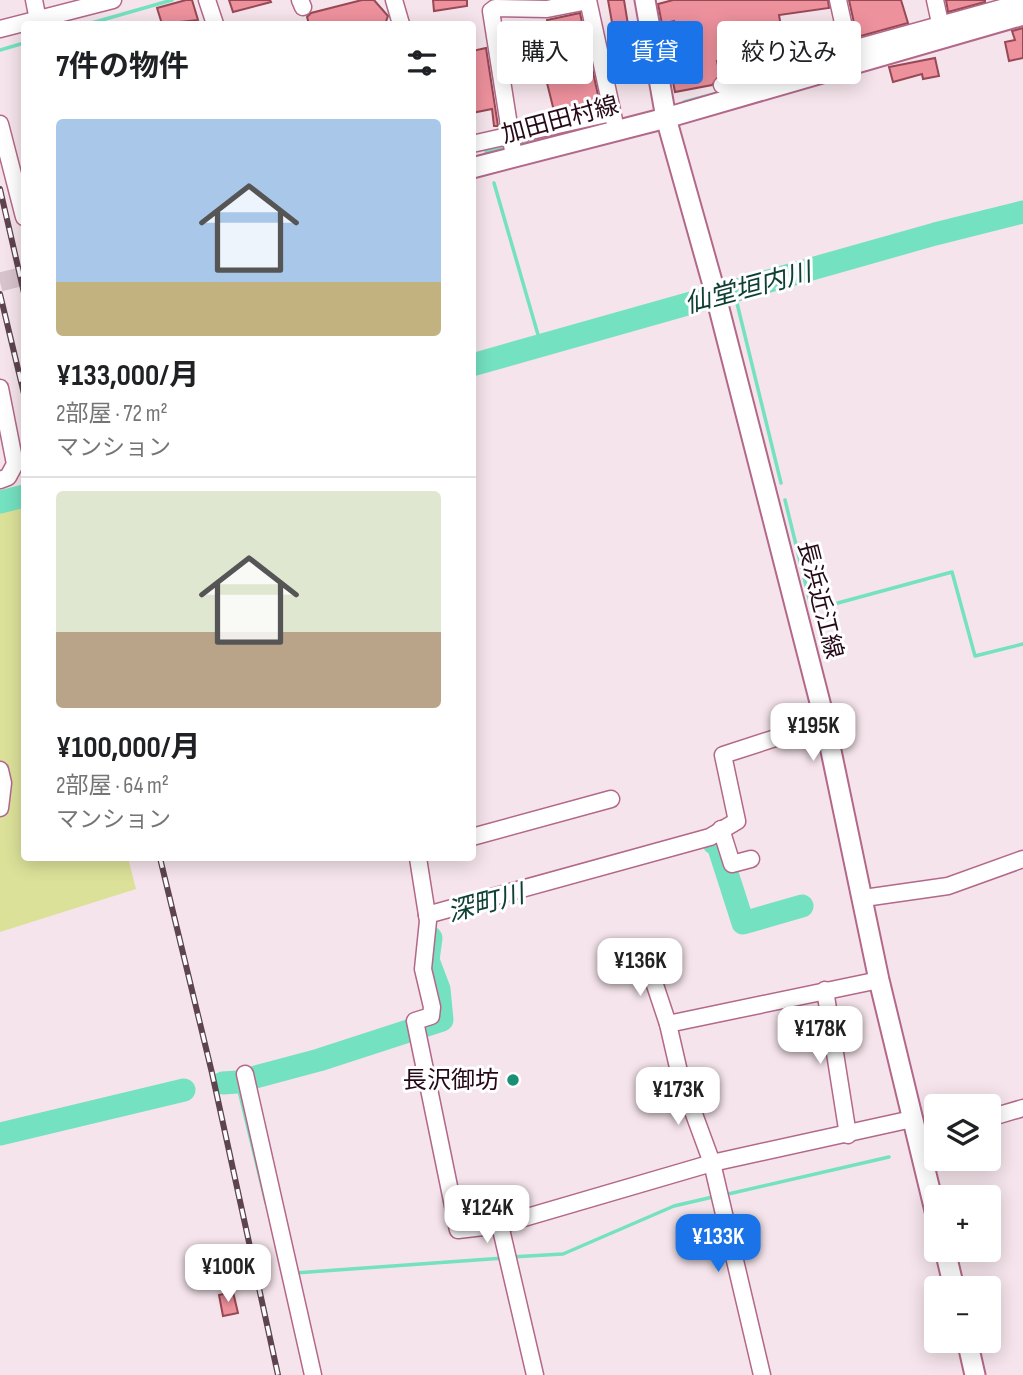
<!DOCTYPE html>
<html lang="ja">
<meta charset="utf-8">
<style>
:root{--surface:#fff;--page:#f2f2f2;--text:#202124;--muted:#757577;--line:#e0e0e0;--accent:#1a73e8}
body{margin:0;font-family:"Sofia Sans Condensed","Noto Sans JP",sans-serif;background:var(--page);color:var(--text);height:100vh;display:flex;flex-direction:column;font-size:26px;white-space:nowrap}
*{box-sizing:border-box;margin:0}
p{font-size:23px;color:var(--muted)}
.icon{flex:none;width:38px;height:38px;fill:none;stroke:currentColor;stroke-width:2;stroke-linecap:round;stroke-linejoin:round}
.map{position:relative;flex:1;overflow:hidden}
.details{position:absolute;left:21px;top:21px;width:455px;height:840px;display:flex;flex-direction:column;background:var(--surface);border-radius:7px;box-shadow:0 4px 18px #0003}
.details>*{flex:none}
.guide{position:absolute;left:497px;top:21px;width:420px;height:63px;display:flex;gap:14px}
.fabs{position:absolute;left:924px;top:1094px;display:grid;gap:14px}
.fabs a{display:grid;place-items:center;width:77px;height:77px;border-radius:7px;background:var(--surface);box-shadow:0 4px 18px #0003;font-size:35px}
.price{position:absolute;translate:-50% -60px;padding:0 16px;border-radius:14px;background:#fff;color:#222;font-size:23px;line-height:46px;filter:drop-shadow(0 2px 4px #0008)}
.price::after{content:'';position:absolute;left:50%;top:42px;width:21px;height:16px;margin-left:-10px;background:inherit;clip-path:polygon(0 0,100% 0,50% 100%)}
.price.on{background:var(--accent);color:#fff}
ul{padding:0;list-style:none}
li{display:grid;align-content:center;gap:14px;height:371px;padding:0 35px}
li+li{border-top:2px solid var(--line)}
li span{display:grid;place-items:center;height:217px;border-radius:7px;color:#555}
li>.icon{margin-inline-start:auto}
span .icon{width:126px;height:126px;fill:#fffc;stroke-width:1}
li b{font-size:30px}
h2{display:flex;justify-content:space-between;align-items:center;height:84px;padding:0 35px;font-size:30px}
.tag{padding:0 24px;border-radius:7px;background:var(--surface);box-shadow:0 4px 18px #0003;font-size:24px;line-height:63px}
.tag.on{background:var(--accent);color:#fff}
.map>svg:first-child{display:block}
.green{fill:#dce199}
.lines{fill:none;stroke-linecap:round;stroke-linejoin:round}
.stream{stroke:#74e1c0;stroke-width:3.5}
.river{stroke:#74e1c0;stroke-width:23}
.building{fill:#ed919d;stroke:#974955;stroke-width:2}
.major-tunnel{stroke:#d6c3cb;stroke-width:19;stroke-dasharray:19 10;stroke-linecap:butt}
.minor-casing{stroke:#b3688a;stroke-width:19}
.major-casing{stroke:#b3688a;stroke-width:23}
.minor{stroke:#fff;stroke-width:16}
.major{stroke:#fff;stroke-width:19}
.rail-casing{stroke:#5d4450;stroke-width:6}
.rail{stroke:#fff;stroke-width:3.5;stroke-dasharray:10;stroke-linecap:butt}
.poi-dot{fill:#199073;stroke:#fff;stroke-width:2.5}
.labels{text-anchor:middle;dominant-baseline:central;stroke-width:6;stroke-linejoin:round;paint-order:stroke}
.street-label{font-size:24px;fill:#250917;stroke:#fff}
.poi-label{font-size:24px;fill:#250917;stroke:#fff;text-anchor:end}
.water-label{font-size:26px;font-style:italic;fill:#0e4033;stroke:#fff}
</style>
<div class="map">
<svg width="1023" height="1375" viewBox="0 0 1023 1375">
<rect width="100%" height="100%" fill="#f5e4eb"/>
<polygon class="green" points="24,506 24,858 128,858 136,889 0,932 0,512"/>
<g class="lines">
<g class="stream">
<polyline points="88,24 172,0"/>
<polyline points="0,50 24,43"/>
<polyline points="684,102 721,92"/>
<polyline points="518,144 585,127"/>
<polyline points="486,152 507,147"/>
<polyline points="494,183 541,345"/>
<polyline points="734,291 781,483"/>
<polyline points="785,500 812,610 952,572 975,656 1023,644"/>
<polyline points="237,1082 266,1203"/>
<polyline points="724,1195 889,1157"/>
<polyline points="511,1257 563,1254 674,1206 717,1196"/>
<polyline points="295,1273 504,1258"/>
</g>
<g class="river">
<polyline points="472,365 935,234 1023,212"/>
<polyline points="0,502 24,496"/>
<polyline points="714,843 717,842 743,923 802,906"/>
<polyline points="223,1083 237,1082 319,1060 442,1020 439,989 428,960 431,938"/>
<polyline points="0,1134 184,1090"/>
</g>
</g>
<g class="building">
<polygon points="186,0 192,0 198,20 162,24 157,8"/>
<polygon points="229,0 270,0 271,2 233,12"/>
<polygon points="362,0 374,0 388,16 385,24 309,24 307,17 311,13"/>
<polygon points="433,0 467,0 467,6 434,11"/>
<polygon points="608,0 624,0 631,43 616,45"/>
<polygon points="673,0 828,0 829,8 779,15 784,45 775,47 775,52 765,54 764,44 727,50 728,59 717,61 720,75 712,85 675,92 666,48 679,45 674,21 662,24 658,4"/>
<polygon points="849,0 901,0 908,23 857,37"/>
<polygon points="946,0 985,0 985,2 948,12"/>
<polygon points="580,13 600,104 555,115 542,63 519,64 517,56 513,56 513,42 550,40 547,20"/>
<polygon points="1023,28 1023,58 1009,61 1005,42 1015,40 1012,31"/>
<polygon points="486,48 498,126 494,126 492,109 472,113 472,51"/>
<polygon points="935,58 939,76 923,79 922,74 893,82 889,67"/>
<polygon points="233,1292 238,1313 223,1316 219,1295"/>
</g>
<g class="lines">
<polyline class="major-tunnel" points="0,282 24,276"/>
<g class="minor-casing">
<g id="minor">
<polyline points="34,0 38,20"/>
<polyline points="207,0 215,24"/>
<polyline points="300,0 303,7"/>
<polyline points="394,0 401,24"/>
<polyline points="588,0 614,120"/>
<polyline points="838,0 851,59"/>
<polyline points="935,0 942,32"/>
<polyline points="0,29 113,0"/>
<polyline points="722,85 1023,2"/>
<polyline points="0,124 24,217"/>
<polyline points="472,144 611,113"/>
<polyline points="514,157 491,11 495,8 547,9 588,1"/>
<polyline points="0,388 15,464 8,477 0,480"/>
<polyline points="0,770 3,783 0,808"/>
<polyline points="721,829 732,864 751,859"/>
<polyline points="472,837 611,799"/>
<polyline points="418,858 428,921 423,969 432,1007 431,1016 415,1021 458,1230 500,1225 712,1163 912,1119"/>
<polyline points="864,898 948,886 1023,859"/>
<polyline points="427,915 710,837 737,821 723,755 825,722"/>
<polyline points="647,961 668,1024 680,1076 712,1163 762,1375"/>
<polyline points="825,990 848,1135"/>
<polyline points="668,1024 879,980"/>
<polyline points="245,1074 313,1375"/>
<polyline points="989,1118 1023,1108"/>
<polyline points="918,1139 936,1134"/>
<polyline points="500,1225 535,1375"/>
</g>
</g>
<g class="major-casing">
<g id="major">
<polyline points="645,0 666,118 713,285 825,722 879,980 936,1215"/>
<polyline points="472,168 666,118 1023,15"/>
<polyline points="945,1250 954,1288"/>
<polyline points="967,1340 975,1375"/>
</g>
</g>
<use href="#minor" class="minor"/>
<use href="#major" class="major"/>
<g class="rail-casing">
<g id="rail">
<polyline points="0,189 24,293"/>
<polyline points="0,294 24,394"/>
<polyline points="160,858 212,1073 278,1375"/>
</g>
</g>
<use href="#rail" class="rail"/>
</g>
<circle class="poi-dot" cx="513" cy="1080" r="7"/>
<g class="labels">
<g class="street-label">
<text transform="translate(560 120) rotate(-15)">加田田村線</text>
<text transform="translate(820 600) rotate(76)">長浜近江線</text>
</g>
<g class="poi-label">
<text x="499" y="1080">長沢御坊</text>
</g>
<g class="water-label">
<text transform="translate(748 289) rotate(-15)">仙堂垣内川</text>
<text transform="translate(486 904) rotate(-15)">深町川</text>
</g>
</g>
</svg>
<div class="fabs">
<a><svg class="icon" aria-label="layers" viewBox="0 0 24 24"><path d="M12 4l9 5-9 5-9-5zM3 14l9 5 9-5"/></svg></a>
<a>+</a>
<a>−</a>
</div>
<b class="price" style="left:813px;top:763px">¥195K</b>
<b class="price" style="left:640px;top:998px">¥136K</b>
<b class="price" style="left:820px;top:1066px">¥178K</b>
<b class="price" style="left:678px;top:1127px">¥173K</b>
<b class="price" style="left:487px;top:1245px">¥124K</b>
<b class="price on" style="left:718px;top:1274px">¥133K</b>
<b class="price" style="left:228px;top:1304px">¥100K</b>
<div class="guide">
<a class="tag">購入</a>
<a class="tag on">賃貸</a>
<a class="tag">絞り込み</a>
</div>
<section class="details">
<h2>7件の物件<svg class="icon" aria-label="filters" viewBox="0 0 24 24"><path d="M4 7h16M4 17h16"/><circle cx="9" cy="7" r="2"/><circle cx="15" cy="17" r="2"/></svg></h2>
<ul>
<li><span style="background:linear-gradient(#a9c7e8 75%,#c2b280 0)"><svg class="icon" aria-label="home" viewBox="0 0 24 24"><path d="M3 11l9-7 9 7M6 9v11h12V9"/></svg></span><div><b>¥133,000/月</b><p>2部屋 · 72 m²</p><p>マンション</p></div></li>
<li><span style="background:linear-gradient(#dfe7d0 65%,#b9a48a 0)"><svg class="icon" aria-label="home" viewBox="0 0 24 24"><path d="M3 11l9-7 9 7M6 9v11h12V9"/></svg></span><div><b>¥100,000/月</b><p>2部屋 · 64 m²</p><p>マンション</p></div></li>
</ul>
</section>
</div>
